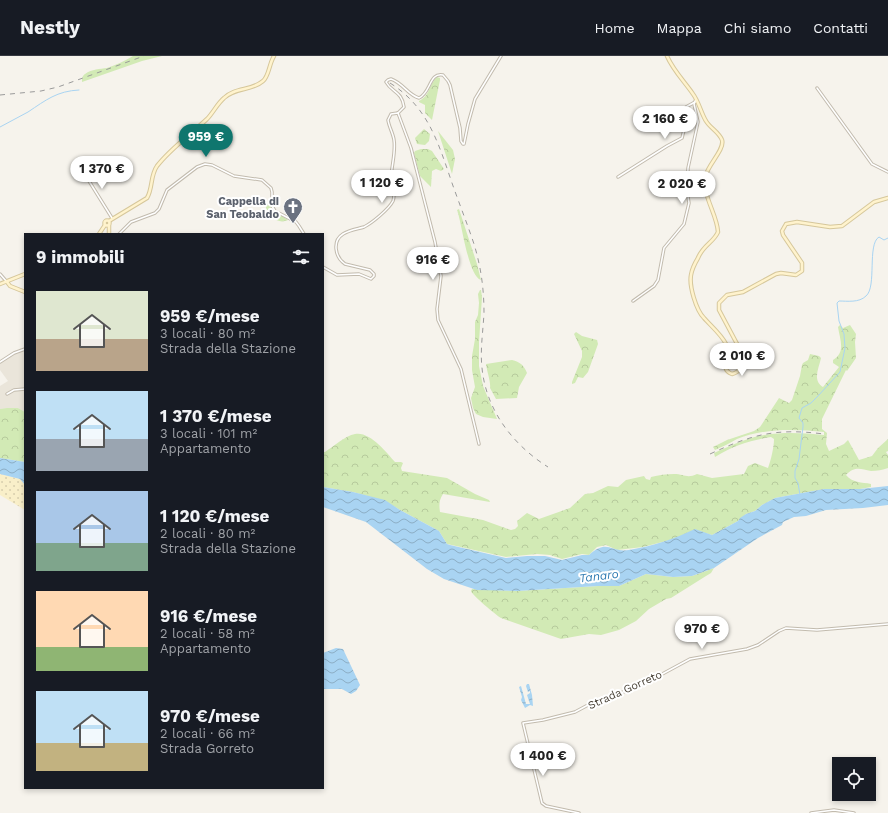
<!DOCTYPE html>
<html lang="it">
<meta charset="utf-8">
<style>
:root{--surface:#171b24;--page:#242831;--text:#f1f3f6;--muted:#9ea1a6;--line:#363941;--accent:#0f766e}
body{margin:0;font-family:"Work Sans",sans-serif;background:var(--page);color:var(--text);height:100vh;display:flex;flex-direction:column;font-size:15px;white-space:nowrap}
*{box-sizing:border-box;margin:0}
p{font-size:13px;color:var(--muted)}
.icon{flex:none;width:22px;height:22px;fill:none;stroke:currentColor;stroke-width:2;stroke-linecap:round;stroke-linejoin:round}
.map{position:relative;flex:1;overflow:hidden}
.panel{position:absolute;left:24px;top:177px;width:300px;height:556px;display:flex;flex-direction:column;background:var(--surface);border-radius:0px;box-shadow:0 2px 6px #0003}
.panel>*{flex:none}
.buttons{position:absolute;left:832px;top:701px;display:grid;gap:8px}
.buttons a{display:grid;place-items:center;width:44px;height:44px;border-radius:0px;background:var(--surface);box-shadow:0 2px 6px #0003;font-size:20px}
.price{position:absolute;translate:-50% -34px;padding:0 9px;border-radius:14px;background:#fff;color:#222;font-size:13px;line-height:26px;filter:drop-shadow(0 1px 2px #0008)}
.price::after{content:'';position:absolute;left:50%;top:24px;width:12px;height:9px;margin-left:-6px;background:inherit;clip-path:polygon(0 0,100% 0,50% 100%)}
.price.on{background:var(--accent);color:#fff}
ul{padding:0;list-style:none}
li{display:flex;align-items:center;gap:12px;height:100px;padding:0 12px}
li span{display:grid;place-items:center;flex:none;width:112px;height:80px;border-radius:0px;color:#555}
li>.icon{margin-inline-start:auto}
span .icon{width:48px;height:48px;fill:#fffc;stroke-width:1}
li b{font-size:17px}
h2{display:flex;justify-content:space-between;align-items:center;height:48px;padding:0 12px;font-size:17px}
header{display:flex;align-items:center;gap:24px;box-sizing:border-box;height:56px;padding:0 20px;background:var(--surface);border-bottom:1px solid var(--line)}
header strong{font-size:19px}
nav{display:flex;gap:22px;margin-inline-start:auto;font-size:14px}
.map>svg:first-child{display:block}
.residential{fill:#eae5da}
.green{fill:#d2eab5}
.forest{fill:url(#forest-crowns)}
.sand{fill:url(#sand-dots)}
.water{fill:url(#water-waves)}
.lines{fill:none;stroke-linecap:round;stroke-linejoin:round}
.stream{stroke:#a9d4f2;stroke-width:1}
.street-casing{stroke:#c2bbae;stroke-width:3.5}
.secondary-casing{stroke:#d6c79b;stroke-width:4.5}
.street{stroke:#fff;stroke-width:1.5}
.secondary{stroke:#fff3cd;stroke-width:2.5}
.rail{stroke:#9a9a9a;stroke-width:1;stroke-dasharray:5 5;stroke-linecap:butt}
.labels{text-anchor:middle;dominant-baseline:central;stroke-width:4;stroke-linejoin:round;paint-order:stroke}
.worship-label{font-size:11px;font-weight:bold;fill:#5b616d;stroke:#fff;text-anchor:end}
.street-label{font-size:11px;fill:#4b4439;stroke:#fff}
.water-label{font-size:12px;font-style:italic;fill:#2e7ab2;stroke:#fff}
</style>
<header>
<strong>Nestly</strong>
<nav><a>Home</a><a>Mappa</a><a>Chi siamo</a><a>Contatti</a></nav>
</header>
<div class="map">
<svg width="888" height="757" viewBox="0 0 888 757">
<defs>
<pattern id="forest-crowns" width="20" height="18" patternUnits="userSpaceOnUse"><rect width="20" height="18" fill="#d2eab5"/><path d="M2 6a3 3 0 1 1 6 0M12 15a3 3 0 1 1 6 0" fill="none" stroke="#b6ca9c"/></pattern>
<pattern id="sand-dots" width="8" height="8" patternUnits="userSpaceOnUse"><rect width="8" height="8" fill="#f9efc9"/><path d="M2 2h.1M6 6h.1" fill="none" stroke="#d7cead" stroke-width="1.8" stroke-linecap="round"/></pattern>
<pattern id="water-waves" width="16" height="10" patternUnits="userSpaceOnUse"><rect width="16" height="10" fill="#a9d4f2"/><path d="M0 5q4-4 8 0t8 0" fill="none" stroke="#8caec5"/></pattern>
</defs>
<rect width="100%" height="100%" fill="#f6f3ec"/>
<polygon class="residential" points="25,292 25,356 18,352 0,353 0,330 8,325 0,314 0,305 13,296"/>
<path class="green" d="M133 0H162L142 5 82 26C82 23 82 20 85 18 92 13 100 13 107 12 116 9 125 5 133 0Z"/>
<g class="forest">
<path d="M437 21 440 22V24L432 64 425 57V49L419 46V45C430 40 429 28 437 21Z"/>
<polygon points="424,73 430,78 429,85 425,89 417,88 415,82"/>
<polygon points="438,75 453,94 455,103 452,118"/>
<polygon points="428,93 432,95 444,113 441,115 436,113 432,115 431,131 420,120 414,97 415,95 421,93"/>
<path d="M270 147 274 155 288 164C277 169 271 160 266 152V148Z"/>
<path d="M459 153 477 208 481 224C468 220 462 167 457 154Z"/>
<polygon points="480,234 481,234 482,241 479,286 479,310 483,330 497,363 483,361 476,358 473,352 471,342 475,331 472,314 472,300 475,283 475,266 478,259 479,247 478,238"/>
<path d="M840 269 843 272 850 269 856 278 855 286 856 302 847 315 846 314 822 363V373L827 377 826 388 829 395 844 388 848 384 859 404 872 400 878 392 888 383V395L886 396 888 399V412C883 414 877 415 871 415 860 413 855 410 846 419 852 427 862 426 871 428V431L860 433H824L775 442 762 449 755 455 746 458 738 465 712 479 695 474 674 483 643 491 617 494 606 489 597 491 589 499 582 498 562 503 550 499 537 498 506 501 447 488 439 475 400 454 385 445 353 436 323 431V396H325C334 390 345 380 355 378 370 375 387 397 395 406H401L403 407 401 412 402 415 447 422 475 438 489 444 490 446 443 438C439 444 439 449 440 456L483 464 511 474 515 473 518 470 517 465 527 457 539 463 570 452 585 438 593 437 608 430 618 431 626 424 644 420 646 423 650 424 651 421C659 419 666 418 674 418 684 418 687 423 697 418L712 422 744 418 748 410 755 407 768 412C771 404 774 391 774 383L771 381C748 385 735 389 715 401L714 397C730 390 746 382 764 379 784 376 804 377 824 379V376C795 373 765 372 737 383 730 387 722 391 715 394L713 391 727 384 754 375 760 371 779 342 789 347 792 344 800 320 802 309 803 307 808 304 810 298 819 300 821 302C819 312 812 324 823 331L839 311 833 307V304C846 296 840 284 838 271Z"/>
<polygon points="576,276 582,280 597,284 598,288 588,316 583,322 578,321 575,327 572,328 572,326 582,301 582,295 574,278"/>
<path d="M512 304C520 306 524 309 527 317L519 331 517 342 496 343 490 332C491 326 487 316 486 308Z"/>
<polygon points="7,352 18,352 25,356 25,406 0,402 0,353"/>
<path d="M714 512 711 517 706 520 671 542 666 543 649 553 636 565 619 574 601 579 589 578 561 583 501 562C496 559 472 539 471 535L472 533 517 535 598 530H619L646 518 673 521 692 520Z"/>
</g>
<polygon class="sand" points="0,418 20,423 25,429 25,454 0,439"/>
<g class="water">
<polygon points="0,402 25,406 25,429 20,423 0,418"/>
<path d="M888 430V449L863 452 826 454 806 460 794 461 783 466 782 469 758 482 714 512 692 520 673 521 646 518 619 530H598L517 535 477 534 444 523 427 513 366 466 323 451V431L353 436 385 444 400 454 439 475 447 488 450 489 506 502 527 500H545L562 504 582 499H589C608 482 610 497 629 494 653 490 674 483 695 473L712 479 738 465 740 462 746 458 755 455 762 449 775 442 824 433H860Z"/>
<polygon points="336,592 343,593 360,629 356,635 351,638 342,633 323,633 323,597"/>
<polygon points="527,628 529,628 532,639 533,650 530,649 525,652 521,644 522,641 519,631 521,630 526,648 530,648 527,639 530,637 530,635 528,636 526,630"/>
</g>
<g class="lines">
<g class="stream">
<path d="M0 71C9 66 19 61 28 56 46 44 57 35 79 34"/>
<path d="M800 439 798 427 795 422V415L799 403 803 371V367L799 362 802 352 811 347 818 340 840 316 845 292 844 278 839 265 837 247 839 245C847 245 859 247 866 240 877 231 867 188 879 181L884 184 888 182"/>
</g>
<g class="street-casing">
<g id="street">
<polyline points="817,32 872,108 888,116"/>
<polyline points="398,57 411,92 435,186 441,220 437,253 438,264 461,313 479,388"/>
<path d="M398 57 404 51C402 35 392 37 386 26L388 24 391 23C403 27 408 39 419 42 431 37 429 16 443 19L448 25 450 29 460 72 461 85 463 88H464L468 68 475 43 501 0"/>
<polyline points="80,114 89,125 112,162"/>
<polyline points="618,121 667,90 682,82 685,70 686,51 695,46"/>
<polyline points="119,178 131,166 155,157 159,153 167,134 197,111 205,108 212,109 234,120 262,124 271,132 272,136 272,150 275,155 296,166 299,170 304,178"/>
<path d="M323 211 337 219 359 218 371 223 374 220V218L370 214 345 208C335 201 332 185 343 178 349 174 357 173 364 171 372 167 389 153 393 145 396 137 392 131 391 124 391 111 396 97 394 84 393 77 389 71 388 64L391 58 398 57"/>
<polyline points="0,218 7,226"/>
<polyline points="633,245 654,230 658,224 664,192 684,168 689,147 687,135 688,112 698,66 694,48 696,43"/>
<polyline points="0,306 14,297 25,293"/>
<polyline points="7,338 14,334 25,333"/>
<polyline points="579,757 546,750 542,747 523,667 543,664 575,656 588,649 642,629 690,603 747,593 758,589 779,575 786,572 817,574 888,568"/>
<polyline points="811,757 834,754 854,757"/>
</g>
</g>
<g class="secondary-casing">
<g id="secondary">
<path d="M667 0C673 14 684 25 693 38 699 46 701 57 706 65 710 72 719 76 722 84 725 93 708 109 706 119 701 139 717 157 718 176 714 186 703 189 698 202 695 207 692 213 691 219 689 230 696 254 704 262 711 270 721 278 726 288 731 298 718 313 732 318 740 316 745 309 744 301L719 254V247L727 239 743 236 776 218 781 217 796 219 802 215V207L783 179 782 175 786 168 797 166 830 171 842 170 874 146 888 142"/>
<circle cx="107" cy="167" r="2.5"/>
<path d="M109 165 147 142C153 132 150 120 157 110 171 92 190 79 207 63 213 57 217 48 224 42 235 31 252 35 263 25 269 20 269 8 274 0"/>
<polyline points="99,178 105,169"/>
<polyline points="109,178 109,169"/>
<polyline points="7,226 10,230 25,236"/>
<polyline points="0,228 25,218"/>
</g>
</g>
<use href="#street" class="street"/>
<use href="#secondary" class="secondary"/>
<g class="rail">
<path d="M390 27C428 51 438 86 452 127 459 147 467 167 474 188 481 211 484 233 484 257 483 276 480 294 482 312 486 354 513 389 548 411"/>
<polyline points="0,39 41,35 58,31 144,0"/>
<path d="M710 398C753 378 776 372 824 378"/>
</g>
</g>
<defs>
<g id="church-pin" transform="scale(1)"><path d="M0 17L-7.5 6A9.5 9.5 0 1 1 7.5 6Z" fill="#6b7280" stroke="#fff"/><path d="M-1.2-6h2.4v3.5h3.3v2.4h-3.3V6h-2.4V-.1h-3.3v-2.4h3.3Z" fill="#fff"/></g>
</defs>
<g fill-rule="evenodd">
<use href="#church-pin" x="293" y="151"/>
</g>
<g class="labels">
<g class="worship-label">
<text x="279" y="145">Cappella di<tspan x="279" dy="13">San Teobaldo</tspan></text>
</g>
<g class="street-label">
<text transform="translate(625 634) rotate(-24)">Strada Gorreto</text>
</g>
<g class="water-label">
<text transform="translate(599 520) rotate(-7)">Tanaro</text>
</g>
</g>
</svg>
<div class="buttons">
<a><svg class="icon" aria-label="locate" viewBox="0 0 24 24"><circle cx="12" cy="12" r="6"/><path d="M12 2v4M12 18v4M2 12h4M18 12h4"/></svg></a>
</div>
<b class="price" style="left:665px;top:84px">2 160 €</b>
<b class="price on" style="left:206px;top:102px">959 €</b>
<b class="price" style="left:102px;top:134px">1 370 €</b>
<b class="price" style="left:382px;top:148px">1 120 €</b>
<b class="price" style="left:682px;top:149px">2 020 €</b>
<b class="price" style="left:433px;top:225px">916 €</b>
<b class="price" style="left:742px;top:321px">2 010 €</b>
<b class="price" style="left:702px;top:594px">970 €</b>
<b class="price" style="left:543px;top:721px">1 400 €</b>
<section class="panel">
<h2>9 immobili<svg class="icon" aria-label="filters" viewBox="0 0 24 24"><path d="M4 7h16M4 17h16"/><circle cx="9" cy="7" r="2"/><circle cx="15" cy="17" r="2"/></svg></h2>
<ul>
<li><span style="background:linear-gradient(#dfe7d0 60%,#b9a48a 0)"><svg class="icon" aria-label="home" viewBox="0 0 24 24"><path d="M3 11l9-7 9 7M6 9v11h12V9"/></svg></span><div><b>959 €/mese</b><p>3 locali · 80 m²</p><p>Strada della Stazione</p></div></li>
<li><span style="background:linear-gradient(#bfe0f5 60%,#9aa5b1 0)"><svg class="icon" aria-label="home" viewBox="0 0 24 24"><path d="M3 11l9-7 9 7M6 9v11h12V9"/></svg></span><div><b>1 370 €/mese</b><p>3 locali · 101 m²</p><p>Appartamento</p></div></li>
<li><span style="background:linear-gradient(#a9c7e8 65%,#7fa58c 0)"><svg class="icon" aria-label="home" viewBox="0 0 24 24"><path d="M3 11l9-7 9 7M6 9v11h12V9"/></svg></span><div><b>1 120 €/mese</b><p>2 locali · 80 m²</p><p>Strada della Stazione</p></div></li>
<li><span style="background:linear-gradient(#ffd9b3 70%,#8fb573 0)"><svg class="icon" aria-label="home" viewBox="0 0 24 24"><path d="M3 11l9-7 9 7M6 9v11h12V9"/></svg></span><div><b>916 €/mese</b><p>2 locali · 58 m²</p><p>Appartamento</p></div></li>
<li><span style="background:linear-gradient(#bfe0f5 65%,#c2b280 0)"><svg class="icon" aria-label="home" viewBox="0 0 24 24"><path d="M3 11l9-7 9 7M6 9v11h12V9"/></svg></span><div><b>970 €/mese</b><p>2 locali · 66 m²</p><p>Strada Gorreto</p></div></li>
</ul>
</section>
</div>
